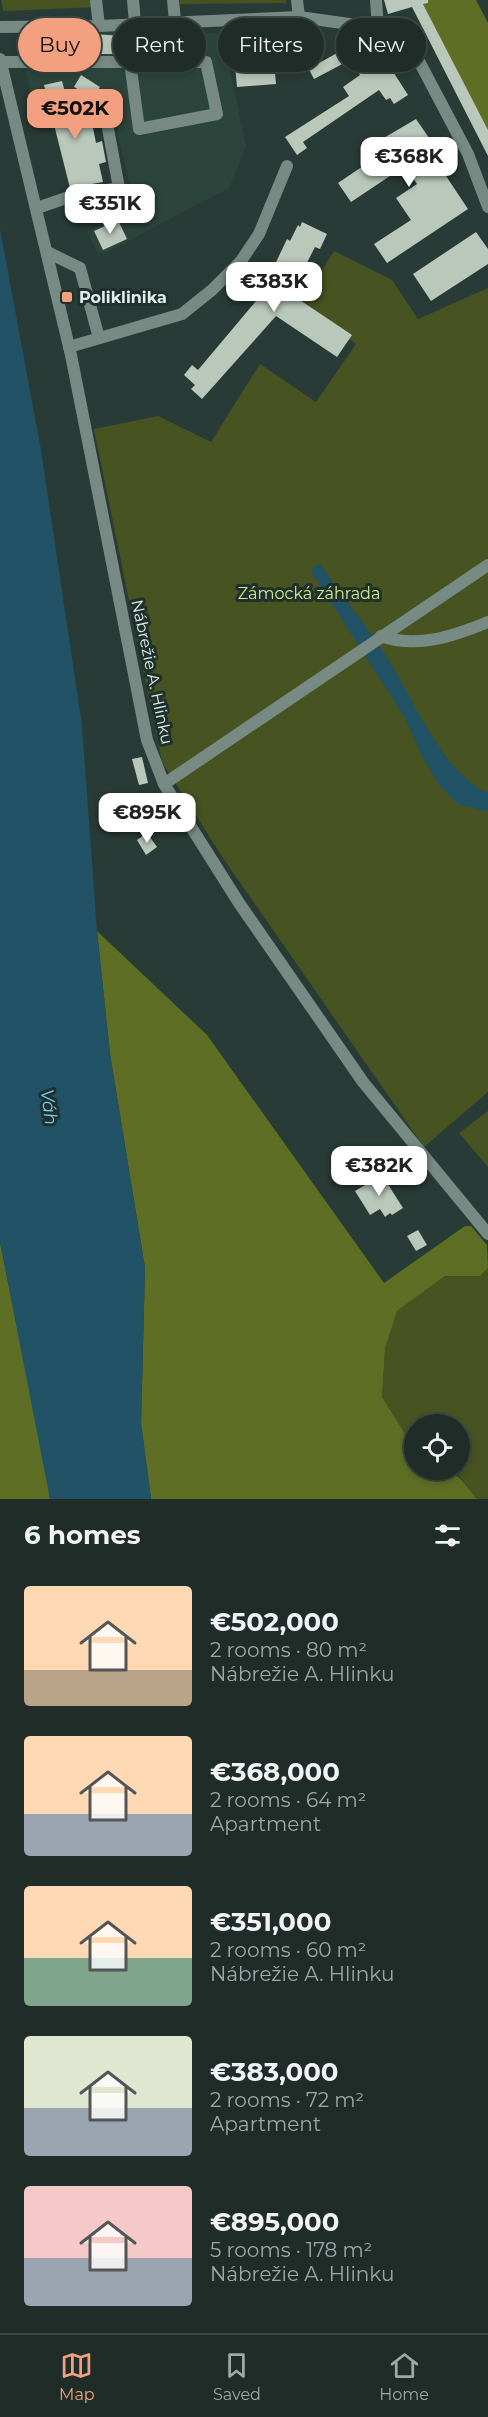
<!DOCTYPE html>
<meta charset="utf-8">
<style>
:root{--surface:#1f2c28;--page:#273430;--text:#f1f3f6;--muted:#a1a7a8;--line:#3c4845;--accent:#f2a080}
body{margin:0;font-family:Montserrat,sans-serif;background:var(--page);color:var(--text);height:100vh;display:flex;flex-direction:column;font-size:22px;white-space:nowrap}
*{box-sizing:border-box;margin:0}
p{font-size:20px;color:var(--muted)}
.icon{flex:none;width:33px;height:33px;fill:none;stroke:currentColor;stroke-width:2;stroke-linecap:round;stroke-linejoin:round}
.map{position:relative;height:1499px;overflow:hidden}
.drawer{display:flex;flex-direction:column;background:var(--surface);flex:1}
.drawer>*{flex:none}
.hud{position:absolute;left:18px;top:18px;width:453px;height:54px;display:flex;gap:12px}
.controls{position:absolute;left:404px;top:1414px;display:grid;gap:12px}
.controls a{display:grid;place-items:center;width:66px;height:66px;border-radius:50%;background:var(--surface);box-shadow:0 3px 9px #0003,0 0 0 2px var(--line);font-size:30px}
.price{position:absolute;translate:-50% -51px;padding:0 14px;border-radius:12px;background:#fff;color:#222;font-size:20px;line-height:39px;filter:drop-shadow(0 2px 3px #0008)}
.price::after{content:'';position:absolute;left:50%;top:36px;width:18px;height:14px;margin-left:-9px;background:inherit;clip-path:polygon(0 0,100% 0,50% 100%)}
.price.active{background:var(--accent);color:#111}
ul{padding:0;list-style:none}
li{display:flex;align-items:center;gap:18px;height:150px;padding:0 24px}
li span{display:grid;place-items:center;flex:none;width:168px;height:120px;border-radius:6px;color:#555}
li>.icon{margin-inline-start:auto}
span .icon{width:72px;height:72px;fill:#fffc;stroke-width:1}
li b{font-size:26px}
h2{display:flex;justify-content:space-between;align-items:center;height:72px;padding:0 24px;font-size:26px}
.pill{padding:0 21px;border-radius:27px;background:var(--surface);box-shadow:0 3px 9px #0003,0 0 0 2px var(--line);font-size:21px;line-height:54px}
.pill.active{background:var(--accent);color:#111}
.menu{display:flex;justify-content:space-around;align-items:center;height:84px;border-top:2px solid var(--line);background:var(--surface);font-size:16px;color:var(--muted)}
.menu a{display:grid;justify-items:center;gap:3px}
.menu .active{color:var(--accent)}
.map>svg:first-child{display:block}
.built{fill:#2b453d}
.green{fill:#475321}
.forest{fill:#5e6f25}
.water{fill:#215265}
.building{fill:#b9c8ba}
.lines{fill:none;stroke-linecap:round;stroke-linejoin:round}
.minor{stroke:#778b84;stroke-width:12}
.poi-dot{fill:#f2a080;stroke:#1f312c;stroke-width:2}
.labels{text-anchor:middle;dominant-baseline:central;stroke-width:6;stroke-linejoin:round;paint-order:stroke}
.poi-label{font-size:16px;font-weight:bold;fill:#e4efec;stroke:#1f312c;text-anchor:start}
.park-label{font-size:16px;fill:#d1ec86;stroke:#1f312c}
.street-label{font-size:16px;fill:#e4efec;stroke:#1f312c}
.water-label{font-size:18px;font-style:italic;fill:#6fcff5;stroke:#1f312c}
</style>
<div class="map">
<svg width="488" height="1499" viewBox="0 0 488 1499">
<rect width="100%" height="100%" fill="#293b36"/>
<polygon class="built" points="96,32 217,33 226,51 246,146 229,188 103,254 97,252 87,231 136,208 107,93 32,104 19,35"/>
<g class="green">
<polygon points="1,0 96,0 97,7 3,11"/>
<polygon points="180,0 286,0 286,3 180,4"/>
<polygon points="334,251 392,280 418,319 488,288 488,1092 424,1147 223,858 162,762 94,429 158,416 211,442 260,364 316,402 356,344 303,301"/>
<polygon points="488,1111 488,1167 459,1133"/>
<polygon points="488,1268 488,1499 477,1499 459,1476 449,1470 459,1470 459,1425 414,1425 414,1448 382,1397 385,1349 397,1311 445,1276 480,1276"/>
</g>
<g class="forest">
<polygon points="421,0 476,0 488,23 488,131"/>
<path d="M97 931 207 1035 384 1283 465 1226H471L487 1245 488 1268 480 1276H445L397 1311 385 1349 382 1397 414 1448V1470C455 1470 452 1467 477 1499H151L141 1423 145 1268 110 1054Z"/>
<polygon points="0,1242 48,1480 50,1499 0,1499"/>
</g>
<g class="water">
<polygon points="0,229 41,450 82,725 97,931 110,1054 145,1268 141,1423 151,1499 50,1499 0,1242"/>
<path d="M320 564C341 594 364 623 385 654 411 694 443 775 488 793V812L458 804 440 786 423 758 405 718 311 571 314 566Z"/>
</g>
<g class="building">
<polygon points="384,0 428,0 428,3 423,4 488,130 488,156 412,7 388,14"/>
<polygon points="145,33 180,36 183,54 132,51 132,54 67,54 66,47 35,49 34,39 91,34 145,37"/>
<polygon points="361,40 372,60 392,47 394,49 400,45 408,59 392,70 408,95 394,104 390,98 386,100 379,90 303,142 307,148 297,155 285,137 349,96 343,87 360,75 350,60 314,79 298,49 309,43 319,63"/>
<polygon points="273,51 276,84 237,87 234,54"/>
<polygon points="81,75 100,87 93,98 74,87"/>
<polygon points="62,81 72,118 91,118 96,143 102,141 106,162 99,164 103,182 70,188 44,85"/>
<polygon points="416,119 438,151 432,155 468,209 387,263 374,244 411,220 396,198 417,184 405,166 351,202 338,183 384,152 377,142"/>
<polygon points="96,200 97,207 88,210 86,202"/>
<polygon points="118,220 127,239 103,250 94,231"/>
<polygon points="302,222 327,234 320,249 315,247 291,294 352,335 337,357 276,316 202,399 191,389 195,385 184,375 192,365 198,370 256,301 249,295 251,291 257,288 258,280 261,276 269,277 287,239 290,241 298,225 300,227"/>
<polygon points="476,232 488,249 488,264 431,301 413,274"/>
<polygon points="142,757 148,783 139,785 132,759"/>
<polygon points="155,798 168,815 145,832 132,815"/>
<polygon points="147,833 157,847 146,855 137,840"/>
<polygon points="382,1175 403,1208 392,1215 390,1213 385,1217 380,1209 370,1215 355,1191"/>
<polygon points="418,1230 427,1245 416,1251 407,1236"/>
</g>
<g class="lines">
<g class="minor">
<polyline points="96,0 99,26"/>
<polyline points="133,0 135,23"/>
<polyline points="173,0 175,21"/>
<polyline points="297,0 299,17"/>
<polyline points="376,0 378,28"/>
<polyline points="0,27 99,26 299,17 378,28 402,34 411,46 468,154 488,207"/>
<polyline points="0,59 71,355 147,740 164,784 239,903 363,1082 488,1234"/>
<polyline points="1,62 206,62 217,114 139,129 130,62"/>
<polyline points="37,208 72,196 119,188 104,107"/>
<polyline points="47,252 80,268 99,338"/>
<polyline points="233,270 250,283"/>
<polyline points="69,347 182,314 212,290 241,261 259,234 287,166"/>
<path d="M381 636C417 649 454 636 488 622"/>
<polyline points="164,784 488,565"/>
</g>
</g>
<rect class="poi-dot" x="61" y="291" width="12" height="12" rx="3"/>
<g class="labels">
<g class="poi-label">
<text x="79" y="297">Poliklinika</text>
</g>
<g class="park-label">
<text x="309" y="593">Zámocká záhrada</text>
</g>
<g class="street-label">
<text transform="translate(152 672) rotate(78)">Nábrežie A. Hlinku</text>
</g>
<g class="water-label">
<text transform="translate(49 1107) rotate(83)">Váh</text>
</g>
</g>
</svg>
<div class="controls">
<a><svg class="icon" aria-label="locate" viewBox="0 0 24 24"><circle cx="12" cy="12" r="6"/><path d="M12 2v4M12 18v4M2 12h4M18 12h4"/></svg></a>
</div>
<b class="price active" style="left:75px;top:140px">€502K</b>
<b class="price" style="left:409px;top:188px">€368K</b>
<b class="price" style="left:110px;top:235px">€351K</b>
<b class="price" style="left:274px;top:313px">€383K</b>
<b class="price" style="left:147px;top:844px">€895K</b>
<b class="price" style="left:379px;top:1197px">€382K</b>
<div class="hud">
<a class="pill active">Buy</a>
<a class="pill">Rent</a>
<a class="pill">Filters</a>
<a class="pill">New</a>
</div>
</div>
<section class="drawer">
<h2>6 homes<svg class="icon" aria-label="filters" viewBox="0 0 24 24"><path d="M4 7h16M4 17h16"/><circle cx="9" cy="7" r="2"/><circle cx="15" cy="17" r="2"/></svg></h2>
<ul>
<li><span style="background:linear-gradient(#ffd9b3 70%,#b9a48a 0)"><svg class="icon" aria-label="home" viewBox="0 0 24 24"><path d="M3 11l9-7 9 7M6 9v11h12V9"/></svg></span><div><b>€502,000</b><p>2 rooms · 80 m²</p><p>Nábrežie A. Hlinku</p></div></li>
<li><span style="background:linear-gradient(#ffd9b3 65%,#9aa5b1 0)"><svg class="icon" aria-label="home" viewBox="0 0 24 24"><path d="M3 11l9-7 9 7M6 9v11h12V9"/></svg></span><div><b>€368,000</b><p>2 rooms · 64 m²</p><p>Apartment</p></div></li>
<li><span style="background:linear-gradient(#ffd9b3 60%,#7fa58c 0)"><svg class="icon" aria-label="home" viewBox="0 0 24 24"><path d="M3 11l9-7 9 7M6 9v11h12V9"/></svg></span><div><b>€351,000</b><p>2 rooms · 60 m²</p><p>Nábrežie A. Hlinku</p></div></li>
<li><span style="background:linear-gradient(#dfe7d0 60%,#9aa5b1 0)"><svg class="icon" aria-label="home" viewBox="0 0 24 24"><path d="M3 11l9-7 9 7M6 9v11h12V9"/></svg></span><div><b>€383,000</b><p>2 rooms · 72 m²</p><p>Apartment</p></div></li>
<li><span style="background:linear-gradient(#f6c9c9 60%,#9aa5b1 0)"><svg class="icon" aria-label="home" viewBox="0 0 24 24"><path d="M3 11l9-7 9 7M6 9v11h12V9"/></svg></span><div><b>€895,000</b><p>5 rooms · 178 m²</p><p>Nábrežie A. Hlinku</p></div></li>
</ul>
</section>
<nav class="menu">
<a class="active"><svg class="icon" aria-label="map" viewBox="0 0 24 24"><path d="M3 6l6-2 6 2 6-2v14l-6 2-6-2-6 2zM9 4v14M15 6v14"/></svg>Map</a>
<a><svg class="icon" aria-label="saved" viewBox="0 0 24 24"><path d="M7 4h10v16l-5-4-5 4z"/></svg>Saved</a>
<a><svg class="icon" aria-label="home" viewBox="0 0 24 24"><path d="M3 11l9-7 9 7M6 9v11h12V9"/></svg>Home</a>
</nav>
